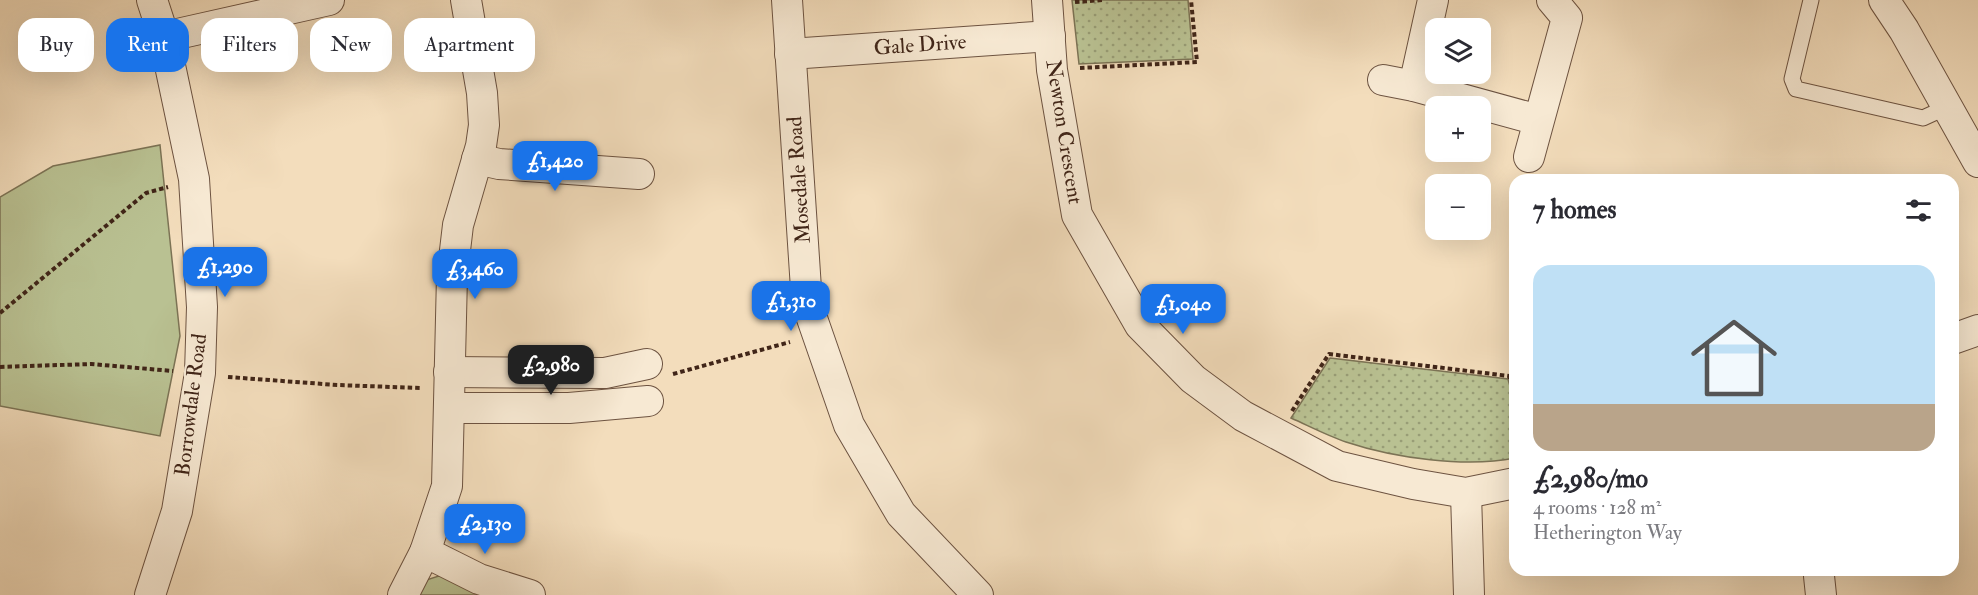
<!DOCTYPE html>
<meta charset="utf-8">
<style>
:root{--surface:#fff;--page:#f7f7f7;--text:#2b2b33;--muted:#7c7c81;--line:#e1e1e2;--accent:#1a73e8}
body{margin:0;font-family:"IM FELL Double Pica",serif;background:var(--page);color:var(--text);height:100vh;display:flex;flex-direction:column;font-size:22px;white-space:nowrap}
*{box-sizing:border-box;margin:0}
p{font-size:20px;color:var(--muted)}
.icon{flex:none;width:33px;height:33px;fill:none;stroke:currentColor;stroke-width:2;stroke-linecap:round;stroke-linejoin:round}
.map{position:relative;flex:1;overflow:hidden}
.drawer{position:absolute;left:1509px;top:174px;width:450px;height:402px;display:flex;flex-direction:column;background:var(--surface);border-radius:18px;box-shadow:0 6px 24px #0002}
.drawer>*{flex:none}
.guide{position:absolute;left:18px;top:18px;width:570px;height:54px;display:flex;gap:12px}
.buttons{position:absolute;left:1425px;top:18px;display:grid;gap:12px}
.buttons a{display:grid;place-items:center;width:66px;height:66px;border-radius:12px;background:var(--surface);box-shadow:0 6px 24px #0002;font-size:30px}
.price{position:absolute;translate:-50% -51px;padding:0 14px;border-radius:12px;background:var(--accent);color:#fff;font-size:20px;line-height:39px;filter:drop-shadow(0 2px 3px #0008)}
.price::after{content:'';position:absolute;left:50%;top:36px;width:18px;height:14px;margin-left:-9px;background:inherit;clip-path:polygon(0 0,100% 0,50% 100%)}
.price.current{background:#222;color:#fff}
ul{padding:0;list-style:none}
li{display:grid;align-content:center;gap:12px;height:318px;padding:0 24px}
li+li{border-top:2px solid var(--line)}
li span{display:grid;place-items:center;height:186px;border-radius:18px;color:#555}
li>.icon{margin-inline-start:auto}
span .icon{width:108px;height:108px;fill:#fffc;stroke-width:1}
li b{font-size:26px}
h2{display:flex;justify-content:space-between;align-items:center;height:72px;padding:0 24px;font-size:26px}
.chip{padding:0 21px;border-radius:18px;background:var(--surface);box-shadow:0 6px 24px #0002;font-size:21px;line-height:54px}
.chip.current{background:var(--accent);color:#fff}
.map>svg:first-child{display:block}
.grass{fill:url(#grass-dots);stroke:#7c7355;stroke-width:1.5}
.green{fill:#b9c192;stroke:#7c7355;stroke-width:1.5}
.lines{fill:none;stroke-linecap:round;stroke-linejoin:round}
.lane-casing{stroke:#6d5341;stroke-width:17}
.street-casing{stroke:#6d5341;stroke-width:32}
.path{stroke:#402518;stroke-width:4;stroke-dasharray:4.5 3;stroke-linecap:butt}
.lane{stroke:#f7e9d3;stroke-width:15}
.street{stroke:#f7e9d3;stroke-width:30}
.labels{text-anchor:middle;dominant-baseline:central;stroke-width:4.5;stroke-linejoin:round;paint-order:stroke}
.street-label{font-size:21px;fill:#402518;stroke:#f7e9d3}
</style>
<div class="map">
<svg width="1978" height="595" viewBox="0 0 1978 595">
<defs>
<pattern id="grass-dots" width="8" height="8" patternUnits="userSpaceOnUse" patternTransform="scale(1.5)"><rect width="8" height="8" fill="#b9c192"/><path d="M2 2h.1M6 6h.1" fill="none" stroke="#989d76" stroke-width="1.8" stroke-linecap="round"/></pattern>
</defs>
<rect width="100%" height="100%" fill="#f3ddbc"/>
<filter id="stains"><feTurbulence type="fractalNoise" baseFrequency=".00333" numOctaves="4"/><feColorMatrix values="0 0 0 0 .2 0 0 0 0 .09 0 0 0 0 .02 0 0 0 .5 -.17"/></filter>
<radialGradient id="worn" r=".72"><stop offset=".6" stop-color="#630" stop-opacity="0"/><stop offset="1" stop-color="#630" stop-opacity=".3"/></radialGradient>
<g class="grass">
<polygon points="1072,0 1188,0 1193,59 1079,64"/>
<path d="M1330 358 1508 379 1515 404V458C1466 468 1394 458 1346 442 1328 436 1309 426 1291 418Z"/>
</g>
<g class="green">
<polygon points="160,145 180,336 160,436 0,406 0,197 53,166"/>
<polygon points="445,574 492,595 418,595 423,581"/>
</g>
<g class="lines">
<g class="lane-casing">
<polyline id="lane" points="1811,0 1792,79 1796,89 1923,118 1947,107"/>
</g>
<g class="street-casing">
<g id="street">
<polyline points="787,0 807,304 849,425 901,514 978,595"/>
<polyline points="1047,0 1052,70 1077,215 1140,325 1193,379 1243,416 1337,466 1413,484 1466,493 1515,483"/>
<polyline points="1884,0 1904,30 1978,162"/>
<polyline points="164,37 329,0"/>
<polyline points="790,54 1050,36"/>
<polyline points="1383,80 1414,86 1538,120"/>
<polyline points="1414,86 1433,0"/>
<polyline points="1529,157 1567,18 1552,0"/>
<polyline points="477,159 499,164 639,174"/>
<polyline points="1953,339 1978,330"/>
<polyline points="449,372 605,373 647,364"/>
<polyline points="449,408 569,408 648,401"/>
<polyline points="1466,493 1469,595"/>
<polyline points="425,552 479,579 530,595"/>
<polyline points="1819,576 1821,595"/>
<polyline points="150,595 177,511 200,373 202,307 194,179 164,37 152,0"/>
<polyline points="403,595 425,552 447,486 452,276 458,225 481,146 484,125 482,93 466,0"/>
</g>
</g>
<g class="path">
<polyline points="1075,2 1103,0"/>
<polyline points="1080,68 1197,62 1191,0"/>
<polyline points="0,313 146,193 168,187"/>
<polyline points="0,367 91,364 173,371"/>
<polyline points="673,374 790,342"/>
<polyline points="228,377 337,385 421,388"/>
<polyline points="1292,411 1329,354 1509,376 1515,394"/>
</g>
<use href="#lane" class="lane"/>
<use href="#street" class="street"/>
</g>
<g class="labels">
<g class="street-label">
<text transform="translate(920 45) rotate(-4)">Gale Drive</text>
<text transform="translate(1064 132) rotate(81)">Newton Crescent</text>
<text transform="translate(799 180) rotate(-94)">Mosedale Road</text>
<text transform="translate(191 405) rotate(-83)">Borrowdale Road</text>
</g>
</g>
<rect width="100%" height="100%" filter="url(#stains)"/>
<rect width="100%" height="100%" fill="url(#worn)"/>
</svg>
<div class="buttons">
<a><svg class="icon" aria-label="layers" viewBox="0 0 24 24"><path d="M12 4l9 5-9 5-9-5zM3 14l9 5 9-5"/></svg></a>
<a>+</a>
<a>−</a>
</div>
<b class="price" style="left:555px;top:192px">£1,420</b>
<b class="price" style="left:225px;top:298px">£1,290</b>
<b class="price" style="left:475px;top:300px">£3,460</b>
<b class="price" style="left:791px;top:332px">£1,310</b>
<b class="price" style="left:1183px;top:335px">£1,040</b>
<b class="price current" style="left:551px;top:396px">£2,980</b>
<b class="price" style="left:485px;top:555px">£2,130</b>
<div class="guide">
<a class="chip">Buy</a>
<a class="chip current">Rent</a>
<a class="chip">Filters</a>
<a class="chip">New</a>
<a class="chip">Apartment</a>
</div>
<section class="drawer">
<h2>7 homes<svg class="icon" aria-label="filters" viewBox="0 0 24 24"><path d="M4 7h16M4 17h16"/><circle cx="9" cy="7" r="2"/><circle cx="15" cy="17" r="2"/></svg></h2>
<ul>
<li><span style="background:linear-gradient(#bfe0f5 75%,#b9a48a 0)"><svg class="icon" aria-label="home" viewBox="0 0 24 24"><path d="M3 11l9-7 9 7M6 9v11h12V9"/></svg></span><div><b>£2,980/mo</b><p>4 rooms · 128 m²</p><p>Hetherington Way</p></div></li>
</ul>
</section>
</div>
